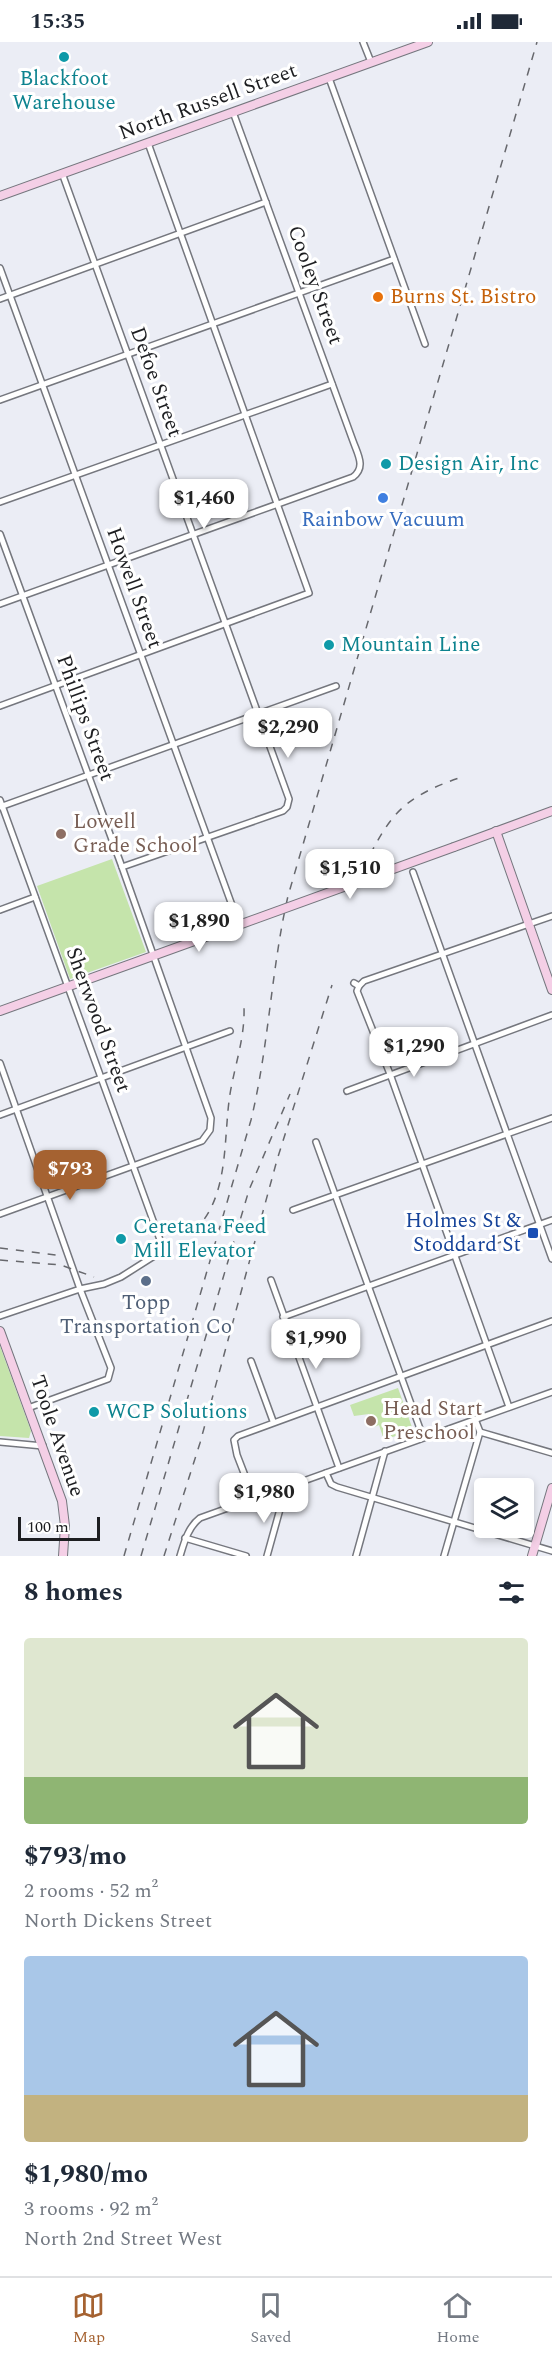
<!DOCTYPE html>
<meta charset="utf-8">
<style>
:root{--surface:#fff;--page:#f6f6f7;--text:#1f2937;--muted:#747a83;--line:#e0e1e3;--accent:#a56231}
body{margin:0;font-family:Spectral,serif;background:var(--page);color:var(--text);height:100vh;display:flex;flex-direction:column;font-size:22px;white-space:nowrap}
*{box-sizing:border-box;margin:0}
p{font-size:20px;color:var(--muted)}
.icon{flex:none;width:33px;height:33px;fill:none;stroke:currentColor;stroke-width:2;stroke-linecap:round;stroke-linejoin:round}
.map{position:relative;height:1514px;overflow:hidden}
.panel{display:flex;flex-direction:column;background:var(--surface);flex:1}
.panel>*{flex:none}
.tools{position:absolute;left:474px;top:1436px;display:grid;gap:12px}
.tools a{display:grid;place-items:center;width:60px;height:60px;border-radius:6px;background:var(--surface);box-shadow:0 3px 9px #0003;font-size:30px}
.scale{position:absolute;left:18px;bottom:15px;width:82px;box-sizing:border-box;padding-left:6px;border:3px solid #1d1e21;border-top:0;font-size:16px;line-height:21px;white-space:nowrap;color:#1d1e21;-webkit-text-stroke:4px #fff;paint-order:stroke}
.price{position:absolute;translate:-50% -51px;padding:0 14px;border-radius:12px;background:#fff;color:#222;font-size:20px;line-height:39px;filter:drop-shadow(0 2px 3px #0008)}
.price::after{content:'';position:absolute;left:50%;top:36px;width:18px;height:14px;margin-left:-9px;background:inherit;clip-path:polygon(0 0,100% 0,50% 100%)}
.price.on{background:var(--accent);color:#fff}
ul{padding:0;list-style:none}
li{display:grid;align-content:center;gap:12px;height:318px;padding:0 24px}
li span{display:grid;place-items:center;height:186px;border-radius:6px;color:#555}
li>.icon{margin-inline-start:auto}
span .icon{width:108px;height:108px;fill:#fffc;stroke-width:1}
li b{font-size:26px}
h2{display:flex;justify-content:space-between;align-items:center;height:72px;padding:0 24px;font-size:26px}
.status{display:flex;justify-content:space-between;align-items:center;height:42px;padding:0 30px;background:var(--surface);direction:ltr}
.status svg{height:16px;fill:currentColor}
.tab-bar{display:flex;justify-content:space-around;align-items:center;height:84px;border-top:2px solid var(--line);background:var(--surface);font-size:16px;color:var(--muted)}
.tab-bar a{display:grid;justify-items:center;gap:3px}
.tab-bar .on{color:var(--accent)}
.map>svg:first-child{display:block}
.green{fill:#c5e4ab}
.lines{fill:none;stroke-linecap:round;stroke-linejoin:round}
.street-casing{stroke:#75777e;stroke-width:8}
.secondary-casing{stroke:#75777e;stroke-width:10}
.street{stroke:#fff;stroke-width:5}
.secondary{stroke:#f4cfe6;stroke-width:8}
.rail{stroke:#67686d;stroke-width:1.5;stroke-dasharray:8 8;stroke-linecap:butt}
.secondary-bridge-casing{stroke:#75777e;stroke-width:10;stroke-linecap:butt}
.secondary-bridge{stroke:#f4cfe6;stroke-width:8}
.culture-dot{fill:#0f9aa8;stroke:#fff;stroke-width:2}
.food-dot{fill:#e8710a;stroke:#fff;stroke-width:2}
.shop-dot{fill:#3f7fe0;stroke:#fff;stroke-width:2}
.education-dot{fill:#8d6e63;stroke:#fff;stroke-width:2}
.transit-dot{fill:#1a4fb4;stroke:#fff;stroke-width:2}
.service-dot{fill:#5c6f8a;stroke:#fff;stroke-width:2}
.labels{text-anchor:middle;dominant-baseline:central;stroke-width:6;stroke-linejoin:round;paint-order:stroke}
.culture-label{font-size:21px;fill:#0d838f;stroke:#fff;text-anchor:start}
.street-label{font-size:21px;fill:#1d1e21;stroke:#fff}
.food-label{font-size:21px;fill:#c56008;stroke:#fff;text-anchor:start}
.shop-label{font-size:21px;fill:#366cbe;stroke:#fff}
.education-label{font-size:21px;fill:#785e54;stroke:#fff;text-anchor:start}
.transit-label{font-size:21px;fill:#164399;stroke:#fff;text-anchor:end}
.service-label{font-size:21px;fill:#4e5e75;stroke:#fff}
</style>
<div class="status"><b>15:35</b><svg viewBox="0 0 49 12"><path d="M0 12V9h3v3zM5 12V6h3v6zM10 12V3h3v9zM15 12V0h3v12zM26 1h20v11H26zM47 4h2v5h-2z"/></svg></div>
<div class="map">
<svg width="552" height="1514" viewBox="0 0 552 1514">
<rect width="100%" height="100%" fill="#ebedf5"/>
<g class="green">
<polygon points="112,817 146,910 70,937 37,844"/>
<polygon points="0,1304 31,1389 29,1396 0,1394"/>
<polygon points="398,1346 413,1388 384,1398 379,1383 374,1385 369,1372 354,1374 350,1363"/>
</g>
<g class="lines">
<g class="street-casing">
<g id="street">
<polyline points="363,0 371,20"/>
<polyline points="329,36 425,302"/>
<polyline points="62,131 289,757 287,765 283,769 122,825"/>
<polyline points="0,226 237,877"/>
<polyline points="0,257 266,160"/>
<polyline points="0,358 394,217"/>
<polyline points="0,460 332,342"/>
<polyline points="0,492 122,825 211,1076 210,1088 202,1099 0,1172"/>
<path d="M0 562 353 435C366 425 358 413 353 399L233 70"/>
<polyline points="0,664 309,551 148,101"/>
<polyline points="0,758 163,1206 162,1209 121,1235 104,1242 80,1247 0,1274"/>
<polyline points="0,765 336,644"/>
<polyline points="413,830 552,1217"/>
<polyline points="0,868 35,855"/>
<polyline points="354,941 359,944 357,949 390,1032 509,1365"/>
<polyline points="359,944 364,939 552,874"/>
<polyline points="0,1021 80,1247 111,1326 108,1337 28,1366"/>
<polyline points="347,1049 552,973"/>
<polyline points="0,1073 230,989"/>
<polyline points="316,1100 423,1395"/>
<polyline points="293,1168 552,1076"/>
<polyline points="271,1238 339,1426"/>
<polyline points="283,1275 552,1178"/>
<polyline points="251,1319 273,1379"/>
<polyline points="480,1390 552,1411"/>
<polyline points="0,1400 43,1404"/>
<polyline points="326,1431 331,1442 337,1445 552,1509"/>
<polyline points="254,1457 237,1413 234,1398 238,1394 552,1279"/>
<polyline points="185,1496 246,1514"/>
<path d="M180 1514C184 1501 188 1485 200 1476L552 1350"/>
<polyline points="267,1514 282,1460 279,1448"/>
<polyline points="356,1514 385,1409"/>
<polyline points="444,1514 480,1390 475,1377"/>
</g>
</g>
<g class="secondary-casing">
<g id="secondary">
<polyline points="0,154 428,0"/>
<polyline points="496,789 552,948"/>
<polyline points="454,805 552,769"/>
<polyline points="0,969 236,884"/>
<polyline points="0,1289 62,1459 65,1484 63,1514"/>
<polyline points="532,1514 552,1446"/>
</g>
</g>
<use href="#street" class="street"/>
<use href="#secondary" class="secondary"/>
<g class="rail">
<path d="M363 827C389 774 401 756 459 736"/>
<path d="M194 1189C230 1155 223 1097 230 1052 235 1022 245 996 244 965"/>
<polyline points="0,1206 56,1213"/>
<polyline points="0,1218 61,1223 94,1235"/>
<path d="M124 1514 251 1078C269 1004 271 928 288 854L537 0"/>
<polyline points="141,1514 249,1148 290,1052"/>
<polyline points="164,1514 200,1401 277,1118 332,943"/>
</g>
<g class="secondary-bridge-casing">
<polyline id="secondary-bridge" points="236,884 454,805"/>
</g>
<use href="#secondary-bridge" class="secondary-bridge"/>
</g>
<g class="culture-dot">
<circle cx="64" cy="15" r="6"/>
<circle cx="386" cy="422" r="6"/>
<circle cx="329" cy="603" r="6"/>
<circle cx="121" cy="1197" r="6"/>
<circle cx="94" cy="1370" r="6"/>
</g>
<circle class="food-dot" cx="378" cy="255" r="6"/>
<circle class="shop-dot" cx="383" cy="456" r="6"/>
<g class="education-dot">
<circle cx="61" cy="792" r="6"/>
<circle cx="371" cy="1379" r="6"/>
</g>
<rect class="transit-dot" x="527" y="1185" width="12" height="12" rx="3"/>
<circle class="service-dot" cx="146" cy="1239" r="6"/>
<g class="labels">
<g class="culture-label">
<text x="64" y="37" text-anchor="middle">Blackfoot<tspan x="64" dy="24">Warehouse</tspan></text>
<text x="398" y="422">Design Air, Inc</text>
<text x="341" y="603">Mountain Line</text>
<text x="133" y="1185">Ceretana Feed<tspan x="133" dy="24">Mill Elevator</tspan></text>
<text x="106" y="1370">WCP Solutions</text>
</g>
<g class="street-label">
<text transform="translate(208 60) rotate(-20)">North Russell Street</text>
<text transform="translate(315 243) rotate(70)">Cooley Street</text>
<text transform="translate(156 340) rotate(70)">Defoe Street</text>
<text transform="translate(134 546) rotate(70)">Howell Street</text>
<text transform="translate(85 676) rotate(70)">Phillips Street</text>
<text transform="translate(98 978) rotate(70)">Sherwood Street</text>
<text transform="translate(57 1394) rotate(71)">Toole Avenue</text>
</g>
<g class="food-label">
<text x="390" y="255">Burns St. Bistro</text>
</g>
<g class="shop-label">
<text x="383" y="478">Rainbow Vacuum</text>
</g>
<g class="education-label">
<text x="73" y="780">Lowell<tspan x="73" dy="24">Grade School</tspan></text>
<text x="383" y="1367">Head Start<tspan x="383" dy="24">Preschool</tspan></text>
</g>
<g class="transit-label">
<text x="521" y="1179">Holmes St &amp;<tspan x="521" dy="24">Stoddard St</tspan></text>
</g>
<g class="service-label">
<text x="146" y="1261">Topp<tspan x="146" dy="24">Transportation Co</tspan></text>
</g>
</g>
</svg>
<div class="tools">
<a><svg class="icon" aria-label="layers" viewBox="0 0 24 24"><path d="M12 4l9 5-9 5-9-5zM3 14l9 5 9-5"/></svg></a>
</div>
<div class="scale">100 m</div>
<b class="price" style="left:204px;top:488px">$1,460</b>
<b class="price" style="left:288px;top:717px">$2,290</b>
<b class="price" style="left:350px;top:858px">$1,510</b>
<b class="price" style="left:199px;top:911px">$1,890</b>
<b class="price" style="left:414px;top:1036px">$1,290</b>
<b class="price on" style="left:70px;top:1159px">$793</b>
<b class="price" style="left:316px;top:1328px">$1,990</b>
<b class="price" style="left:264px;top:1482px">$1,980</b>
</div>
<section class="panel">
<h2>8 homes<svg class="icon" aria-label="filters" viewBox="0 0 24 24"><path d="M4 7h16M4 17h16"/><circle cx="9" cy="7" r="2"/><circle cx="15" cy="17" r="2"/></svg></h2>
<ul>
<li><span style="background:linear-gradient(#dfe7d0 75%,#8fb573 0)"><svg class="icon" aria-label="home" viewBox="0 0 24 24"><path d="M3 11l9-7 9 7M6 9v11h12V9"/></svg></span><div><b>$793/mo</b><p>2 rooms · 52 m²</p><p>North Dickens Street</p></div></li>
<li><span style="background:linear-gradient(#a9c7e8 75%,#c2b280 0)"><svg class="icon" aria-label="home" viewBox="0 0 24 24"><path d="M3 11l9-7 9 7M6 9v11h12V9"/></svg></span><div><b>$1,980/mo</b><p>3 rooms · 92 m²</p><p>North 2nd Street West</p></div></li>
</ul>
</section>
<nav class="tab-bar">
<a class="on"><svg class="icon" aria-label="map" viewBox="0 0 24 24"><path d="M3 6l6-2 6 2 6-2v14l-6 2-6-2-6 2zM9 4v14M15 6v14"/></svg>Map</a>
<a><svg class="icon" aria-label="saved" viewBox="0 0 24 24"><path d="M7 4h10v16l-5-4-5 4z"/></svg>Saved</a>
<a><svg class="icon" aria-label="home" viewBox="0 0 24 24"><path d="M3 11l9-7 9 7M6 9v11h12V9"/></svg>Home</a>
</nav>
